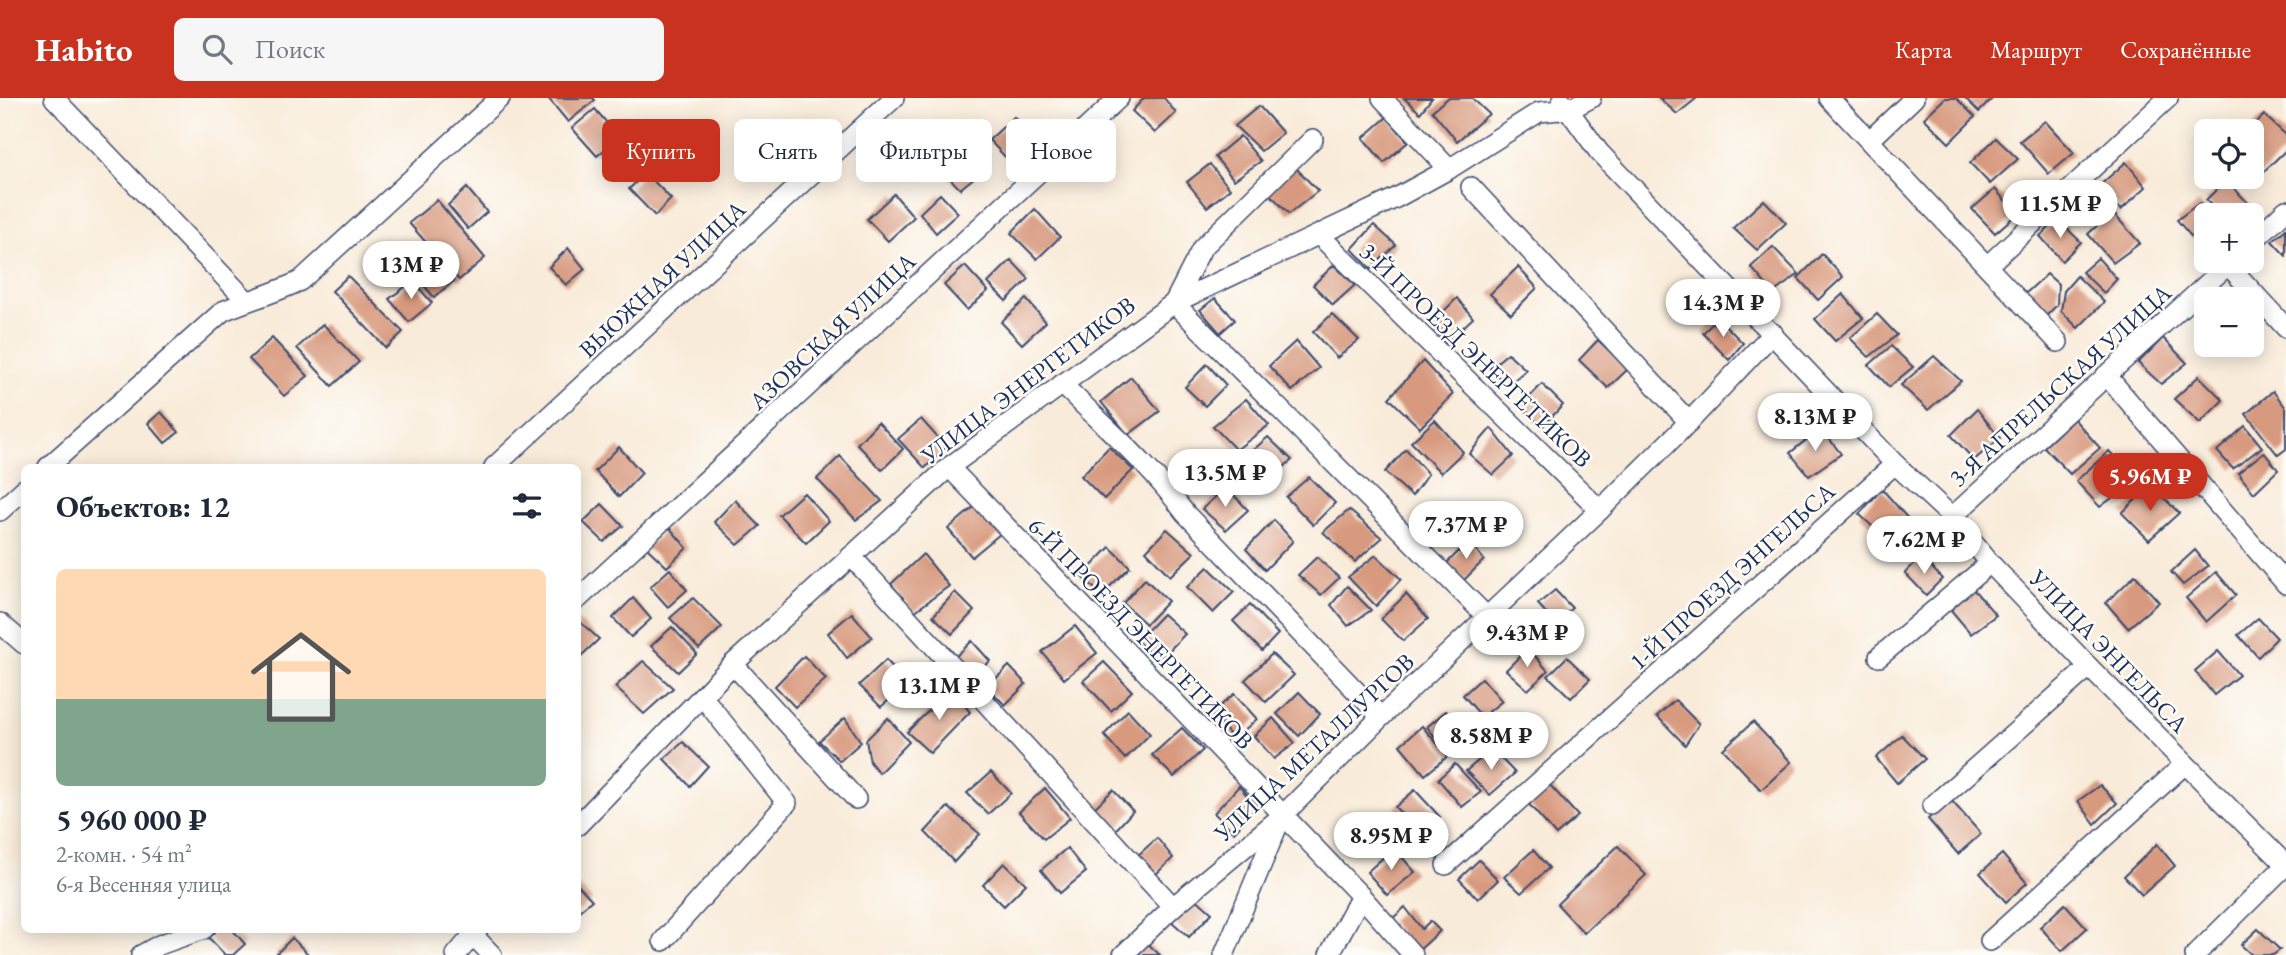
<!DOCTYPE html>
<html lang="ru">
<meta charset="utf-8">
<style>
:root{--surface:#fff;--page:#f6f6f7;--text:#1f2937;--muted:#747a83;--accent:#c8321e}
body{margin:0;font-family:"EB Garamond",serif;background:var(--page);color:var(--text);height:100vh;display:flex;flex-direction:column;font-size:26px;white-space:nowrap}
*{box-sizing:border-box;margin:0}
p{font-size:23px;color:var(--muted)}
.icon{flex:none;width:38px;height:38px;fill:none;stroke:currentColor;stroke-width:2;stroke-linecap:round;stroke-linejoin:round}
.map{position:relative;flex:1;overflow:hidden}
.details{position:absolute;left:21px;top:366px;width:560px;height:469px;display:flex;flex-direction:column;background:var(--surface);border-radius:10px;box-shadow:0 4px 18px #0003}
.details>*{flex:none}
.guide{position:absolute;left:602px;top:21px;width:665px;height:63px;display:flex;gap:14px}
.tools{position:absolute;left:2194px;top:21px;display:grid;gap:14px}
.tools a{display:grid;place-items:center;width:70px;height:70px;border-radius:10px;background:var(--surface);box-shadow:0 4px 18px #0003;font-size:35px}
.price{position:absolute;translate:-50% -60px;padding:0 16px;border-radius:24px;background:#fff;color:#222;font-size:23px;line-height:46px;filter:drop-shadow(0 2px 4px #0008)}
.price::after{content:'';position:absolute;left:50%;top:42px;width:21px;height:16px;margin-left:-10px;background:inherit;clip-path:polygon(0 0,100% 0,50% 100%)}
.price.selected{background:var(--accent);color:#fff}
ul{padding:0;list-style:none}
li{display:grid;align-content:center;gap:14px;height:371px;padding:0 35px}
li span{display:grid;place-items:center;height:217px;border-radius:10px;color:#555}
li>.icon{margin-inline-start:auto}
span .icon{width:126px;height:126px;fill:#fffc;stroke-width:1}
li b{font-size:30px}
h2{display:flex;justify-content:space-between;align-items:center;height:84px;padding:0 35px;font-size:30px}
.pill{padding:0 24px;border-radius:10px;background:var(--surface);box-shadow:0 4px 18px #0003;font-size:24px;line-height:63px}
.pill.selected{background:var(--accent);color:#fff}
header{display:flex;align-items:center;gap:42px;box-sizing:border-box;height:98px;padding:0 35px;background:var(--accent);color:#fff}
header strong{font-size:33px}
nav{display:flex;gap:38px;margin-inline-start:auto;font-size:24px}
.search{width:490px;height:63px;background:var(--page);display:flex;align-items:center;gap:18px;box-sizing:border-box;padding:0 24px;border-radius:10px;color:var(--muted);font-size:26px}
.map>svg:first-child{display:block}
.building{fill:#d89a7f}
.lines{fill:none;stroke-linecap:round;stroke-linejoin:round}
.minor-casing{stroke:#3c4b70;stroke-width:22}
.minor{stroke:#fff;stroke-width:19}
.labels{text-anchor:middle;dominant-baseline:central;stroke-width:5;stroke-linejoin:round;paint-order:stroke}
.street-label{font-size:24px;fill:#1b2f5e;stroke:#fdfcf7}
</style>
<header>
<strong>Habito</strong>
<div class="search"><svg class="icon" aria-label="search" viewBox="0 0 24 24"><circle cx="10" cy="10" r="6"/><path d="M15 15l6 6"/></svg>Поиск</div>
<nav><a>Карта</a><a>Маршрут</a><a>Сохранённые</a></nav>
</header>
<div class="map">
<svg width="2286" height="857" viewBox="0 0 2286 857">
<rect width="100%" height="100%" fill="#fdfcf7"/>
<filter id="ink" filterUnits="userSpaceOnUse"><feTurbulence type="fractalNoise" baseFrequency=".0143" numOctaves="2"/><feDisplacementMap in="SourceGraphic" scale="14" xChannelSelector="R" yChannelSelector="G"/><feConvolveMatrix kernelMatrix="1 2 1 2 8 2 1 2 1" color-interpolation-filters="sRGB"/></filter>
<filter id="wash" filterUnits="userSpaceOnUse"><feTurbulence type="fractalNoise" baseFrequency=".00686" numOctaves="4" result="noise"/><feDisplacementMap in="SourceGraphic" scale="28" xChannelSelector="R" yChannelSelector="G"/><feGaussianBlur stdDeviation="1.57" result="paint"/><feColorMatrix in="noise" values="0 0 0 0 0 0 0 0 0 0 0 0 0 0 0 0 0 1.4 0 .05"/><feComposite in="paint" operator="in"/></filter>
<g filter="url(#wash)">
<rect width="100%" height="100%" fill="#f9ebd9"/>
<g id="blocks">
<g class="building">
<polygon points="548,0 593,0 595,2 568,24"/>
<polygon points="1144,0 1164,0 1176,15 1155,35 1132,13"/>
<polygon points="1404,0 1432,0 1420,15"/>
<polygon points="1448,0 1472,0 1489,16 1457,43 1432,13"/>
<polygon points="1659,0 1697,0 1677,16"/>
<polygon points="1945,0 1956,0 1975,19 1949,45 1924,20"/>
<polygon points="1965,0 1993,0 1979,14"/>
<polygon points="1259,8 1283,35 1261,53 1235,28"/>
<polygon points="595,11 619,39 597,58 572,30"/>
<polygon points="2264,17 2286,37 2286,52 2256,81 2252,77 2252,33 2248,33"/>
<polygon points="1014,19 1038,44 1011,65 989,42"/>
<polygon points="1387,19 1408,44 1384,65 1363,40"/>
<polygon points="2045,23 2074,55 2049,76 2020,43"/>
<polygon points="1240,38 1261,63 1234,82 1215,59"/>
<polygon points="1996,40 2018,61 1990,86 1970,65"/>
<polygon points="962,51 981,74 960,91 941,71"/>
<polygon points="2126,64 2146,89 2121,112 2099,88"/>
<polygon points="1210,66 1230,91 1207,109 1187,84"/>
<polygon points="1294,68 1318,93 1289,116 1266,92"/>
<polygon points="646,75 671,101 655,118 629,91"/>
<polygon points="2226,82 2252,109 2244,117 2220,117 2206,102"/>
<polygon points="467,90 487,114 468,131 448,107"/>
<polygon points="1995,91 2017,116 1995,135 1972,111"/>
<polygon points="894,96 914,119 888,143 867,121"/>
<polygon points="940,96 958,115 936,135 920,115"/>
<polygon points="437,102 485,160 459,182 409,125"/>
<polygon points="1764,102 1786,125 1757,152 1733,130"/>
<polygon points="2199,105 2211,117 2207,117 2207,157 2177,122"/>
<polygon points="1035,111 1060,139 1037,161 1011,135"/>
<polygon points="2112,114 2140,145 2113,165 2088,136"/>
<polygon points="2058,122 2081,144 2062,163 2040,138"/>
<polygon points="1374,127 1396,147 1371,171 1352,151"/>
<polygon points="2286,131 2286,158 2272,143"/>
<polygon points="1773,149 1799,176 1773,195 1751,169"/>
<polygon points="568,150 585,171 566,187 549,169"/>
<polygon points="429,153 454,183 434,199 408,169"/>
<polygon points="1822,156 1843,179 1818,202 1798,180"/>
<polygon points="2098,160 2117,181 2104,195 2082,174"/>
<polygon points="1011,162 1029,181 1006,203 988,185"/>
<polygon points="1334,167 1355,187 1333,207 1313,187"/>
<polygon points="965,168 988,193 967,212 944,187"/>
<polygon points="1518,169 1537,190 1511,216 1490,196"/>
<polygon points="2047,176 2058,186 2057,207 2046,218 2025,196"/>
<polygon points="348,178 403,234 386,250 332,193"/>
<polygon points="2077,178 2104,204 2078,230 2061,213 2064,193"/>
<polygon points="413,183 432,205 409,224 389,201"/>
<polygon points="1843,196 1863,220 1835,243 1815,221"/>
<polygon points="1215,200 1235,222 1220,235 1200,212"/>
<polygon points="1457,200 1473,220 1446,245 1430,227"/>
<polygon points="1026,201 1046,224 1022,246 1001,224"/>
<polygon points="1332,216 1359,242 1337,260 1313,234"/>
<polygon points="1877,216 1897,237 1869,259 1850,240"/>
<polygon points="1718,220 1743,245 1729,262 1703,235"/>
<polygon points="323,226 359,264 332,288 297,250"/>
<polygon points="272,240 308,278 284,298 249,261"/>
<polygon points="2163,240 2187,265 2161,286 2138,265"/>
<polygon points="1598,242 1628,271 1608,290 1579,262"/>
<polygon points="1296,243 1319,270 1292,293 1269,268"/>
<polygon points="1891,248 1913,269 1889,289 1869,267"/>
<polygon points="1508,255 1526,272 1507,288 1490,270"/>
<polygon points="1934,258 1961,283 1928,312 1901,287"/>
<polygon points="1423,263 1453,296 1420,330 1389,300"/>
<polygon points="1207,266 1226,287 1205,308 1185,289"/>
<polygon points="2199,278 2223,302 2200,325 2174,301"/>
<polygon points="1131,279 1160,313 1128,337 1101,304"/>
<polygon points="1542,286 1563,307 1542,329 1521,308"/>
<polygon points="2273,293 2286,310 2286,351 2278,357 2246,316"/>
<polygon points="1246,301 1269,327 1236,352 1213,328"/>
<polygon points="1977,311 2000,340 1974,362 1951,337"/>
<polygon points="161,314 179,334 165,345 148,325"/>
<polygon points="921,321 946,349 925,370 898,341"/>
<polygon points="2074,321 2100,350 2070,376 2044,349"/>
<polygon points="1435,322 1463,354 1441,375 1411,344"/>
<polygon points="878,324 903,351 882,372 857,346"/>
<polygon points="2245,328 2262,349 2233,371 2217,353"/>
<polygon points="1491,330 1513,358 1493,377 1469,356"/>
<polygon points="1821,330 1841,356 1809,378 1790,355"/>
<polygon points="1268,339 1292,362 1270,381 1245,359"/>
<polygon points="619,349 642,375 619,399 595,373"/>
<polygon points="1109,349 1133,372 1104,401 1081,378"/>
<polygon points="1406,351 1428,376 1412,398 1385,374"/>
<polygon points="2109,353 2136,382 2100,409 2076,383"/>
<polygon points="2264,354 2278,372 2254,395 2238,375"/>
<polygon points="840,358 882,403 856,422 817,381"/>
<polygon points="1309,379 1335,405 1313,427 1286,399"/>
<polygon points="2151,387 2179,415 2149,442 2122,415"/>
<polygon points="1226,389 1248,412 1226,432 1202,411"/>
<polygon points="1882,391 1910,423 1889,444 1859,416"/>
<polygon points="804,395 829,423 806,445 779,417"/>
<polygon points="735,402 760,428 738,447 714,424"/>
<polygon points="602,406 623,428 604,444 583,424"/>
<polygon points="975,408 1000,436 972,459 948,431"/>
<polygon points="1349,412 1382,440 1355,464 1323,434"/>
<polygon points="1274,422 1293,443 1265,472 1246,451"/>
<polygon points="669,429 687,450 667,469 647,450"/>
<polygon points="1167,431 1194,455 1170,478 1146,453"/>
<polygon points="1469,443 1484,462 1464,482 1447,465"/>
<polygon points="1110,449 1130,469 1101,497 1082,478"/>
<polygon points="2195,452 2208,468 2183,487 2171,474"/>
<polygon points="923,456 949,488 914,514 891,486"/>
<polygon points="1376,457 1401,481 1376,508 1348,479"/>
<polygon points="1922,458 1942,481 1926,497 1905,475"/>
<polygon points="1317,459 1339,480 1321,497 1298,477"/>
<polygon points="1208,469 1234,494 1213,515 1187,489"/>
<polygon points="670,471 687,492 668,509 650,489"/>
<polygon points="2216,474 2236,497 2206,524 2186,500"/>
<polygon points="2135,477 2159,504 2128,530 2106,505"/>
<polygon points="1145,481 1168,503 1146,526 1123,505"/>
<polygon points="1347,488 1371,512 1348,528 1331,507"/>
<polygon points="1973,491 1996,517 1971,536 1951,512"/>
<polygon points="1555,492 1572,510 1555,525 1538,506"/>
<polygon points="955,494 974,513 952,536 933,518"/>
<polygon points="1406,496 1428,521 1403,543 1381,521"/>
<polygon points="633,500 651,521 631,539 613,520"/>
<polygon points="693,500 722,529 699,551 670,520"/>
<polygon points="1250,507 1278,536 1262,553 1233,523"/>
<polygon points="852,515 872,539 847,560 828,535"/>
<polygon points="1163,516 1185,536 1158,564 1137,543"/>
<polygon points="2258,520 2277,540 2258,559 2238,537"/>
<polygon points="578,522 599,541 579,560 578,559"/>
<polygon points="1075,528 1097,555 1064,581 1042,554"/>
<polygon points="672,529 697,556 678,574 651,548"/>
<polygon points="972,543 990,563 971,582 953,561"/>
<polygon points="1528,550 1548,573 1528,592 1506,572"/>
<polygon points="2218,553 2239,577 2214,597 2195,573"/>
<polygon points="1272,556 1294,577 1266,604 1245,582"/>
<polygon points="804,558 826,581 795,609 775,588"/>
<polygon points="1567,559 1590,581 1571,600 1548,578"/>
<polygon points="886,562 908,585 881,609 859,587"/>
<polygon points="643,563 673,590 644,616 615,589"/>
<polygon points="1104,564 1132,593 1111,613 1083,583"/>
<polygon points="1009,568 1026,586 1005,607 987,589"/>
<polygon points="1482,580 1502,603 1482,619 1463,597"/>
<polygon points="951,591 970,614 930,655 907,634"/>
<polygon points="1299,594 1320,616 1299,638 1277,616"/>
<polygon points="1234,596 1257,621 1234,641 1211,616"/>
<polygon points="1675,602 1699,626 1685,647 1657,618"/>
<polygon points="1128,612 1150,636 1125,661 1104,637"/>
<polygon points="1446,613 1470,640 1451,658 1427,629"/>
<polygon points="845,620 861,644 840,663 819,643"/>
<polygon points="888,620 909,644 879,675 870,664 866,642"/>
<polygon points="1273,620 1295,645 1274,661 1254,638"/>
<polygon points="1753,624 1791,664 1761,692 1723,651"/>
<polygon points="1422,628 1448,658 1425,677 1400,647"/>
<polygon points="1182,630 1203,652 1174,679 1152,657"/>
<polygon points="1902,637 1925,661 1897,685 1876,660"/>
<polygon points="683,644 708,668 690,688 664,661"/>
<polygon points="1492,651 1515,675 1490,697 1466,673"/>
<polygon points="1455,666 1481,694 1462,709 1438,681"/>
<polygon points="991,674 1011,695 988,716 967,695"/>
<polygon points="1549,686 1578,718 1556,737 1527,704"/>
<polygon points="2100,687 2117,705 2095,726 2078,703"/>
<polygon points="1239,688 1257,709 1234,734 1214,715"/>
<polygon points="1045,690 1070,720 1044,741 1019,714"/>
<polygon points="1113,692 1133,713 1112,736 1091,713"/>
<polygon points="1415,692 1440,719 1420,735 1395,709"/>
<polygon points="1950,701 1981,736 1958,756 1928,721"/>
<polygon points="948,709 980,736 954,764 925,734"/>
<polygon points="1157,740 1173,760 1153,779 1136,759"/>
<polygon points="2157,746 2175,768 2142,797 2124,778"/>
<polygon points="1618,748 1646,777 1584,835 1557,806"/>
<polygon points="1067,750 1086,774 1060,795 1041,772"/>
<polygon points="1394,750 1415,774 1387,797 1367,774"/>
<polygon points="1533,752 1549,770 1521,795 1504,779"/>
<polygon points="2002,756 2027,785 2006,804 1980,775"/>
<polygon points="1479,762 1498,782 1478,801 1459,781"/>
<polygon points="1004,765 1026,786 1004,808 983,787"/>
<polygon points="578,787 592,802 578,814"/>
<polygon points="1193,798 1212,815 1189,839 1171,823"/>
<polygon points="2065,806 2087,830 2062,853 2040,829"/>
<polygon points="1405,809 1422,831 1430,823 1440,833 1417,854 1390,823"/>
<polygon points="218,831 232,831 245,846 233,857 225,857 209,840"/>
<polygon points="2258,831 2280,852 2273,857 2252,857 2241,847"/>
<polygon points="292,840 309,857 275,857"/>
<polygon points="1146,844 1160,857 1134,857"/>
</g>
</g>
</g>
<g filter="url(#ink)">
<use href="#blocks" fill-opacity="0" stroke="#3c4b70" stroke-width="2"/>
<g class="lines">
<g class="minor-casing">
<g id="minor">
<polyline points="54,0 247,203"/>
<polyline points="1382,0 1449,71"/>
<polyline points="1829,0 2058,244"/>
<polyline points="1562,3 1599,54 1895,366 1952,419 1990,465 2089,569 2286,767"/>
<polyline points="1313,41 1202,150 1174,205 1487,519"/>
<polyline points="1870,42 1914,0"/>
<polyline points="1471,89 1689,324"/>
<polyline points="1319,137 1600,412"/>
<polyline points="2252,144 2286,112"/>
<polyline points="2228,167 2286,230"/>
<polyline points="1987,168 2168,0"/>
<polyline points="2106,277 2286,486"/>
<path d="M1062 286C1104 328 1150 367 1185 415L1381 619"/>
<path d="M48 369 223 213C249 202 275 195 300 183L500 0"/>
<polyline points="494,369 894,0"/>
<polyline points="949,369 1361,798 1413,857"/>
<polyline points="0,413 24,391"/>
<polyline points="1952,419 2232,163"/>
<polyline points="851,458 1173,809"/>
<polyline points="578,501 1119,0"/>
<polyline points="0,525 24,546"/>
<polyline points="1879,559 1990,465"/>
<polyline points="733,566 856,701"/>
<polyline points="1932,708 2089,569"/>
<polyline points="578,727 733,566 949,369 1174,205 1396,100 1449,71 1539,14 1570,11 1591,0"/>
<polyline points="1446,767 1895,366"/>
<polyline points="473,837 492,857"/>
<polyline points="663,843 787,705 702,598"/>
<polyline points="1990,843 2185,666"/>
<polyline points="141,857 159,847 204,831"/>
<polyline points="456,857 478,831"/>
<polyline points="1123,857 1173,809 1282,718 1381,619 1600,412 1689,324 1773,235"/>
<polyline points="1224,857 1280,722"/>
<polyline points="1329,857 1361,798"/>
<polyline points="2195,857 2286,767"/>
</g>
</g>
<use href="#minor" class="minor"/>
</g>
</g>
<g class="labels">
<g class="street-label">
<text transform="translate(662 181) rotate(-43)">ВЬЮЖНАЯ УЛИЦА</text>
<text transform="translate(832 233) rotate(-43)">АЗОВСКАЯ УЛИЦА</text>
<text transform="translate(1476 257) rotate(44)">3-Й ПРОЕЗД ЭНЕРГЕТИКОВ</text>
<text transform="translate(1028 282) rotate(-37)">УЛИЦА ЭНЕРГЕТИКОВ</text>
<text transform="translate(2060 287) rotate(-42)">3-Я АПРЕЛЬСКАЯ УЛИЦА</text>
<text transform="translate(1732 478) rotate(-42)">1-Й ПРОЕЗД ЭНГЕЛЬСА</text>
<text transform="translate(1141 535) rotate(46)">6-Й ПРОЕЗД ЭНЕРГЕТИКОВ</text>
<text transform="translate(2109 553) rotate(46)">УЛИЦА ЭНГЕЛЬСА</text>
<text transform="translate(1314 649) rotate(-43)">УЛИЦА МЕТАЛЛУРГОВ</text>
</g>
</g>
</svg>
<div class="tools">
<a><svg class="icon" aria-label="locate" viewBox="0 0 24 24"><circle cx="12" cy="12" r="6"/><path d="M12 2v4M12 18v4M2 12h4M18 12h4"/></svg></a>
<a>+</a>
<a>−</a>
</div>
<b class="price" style="left:2060px;top:142px">11.5M ₽</b>
<b class="price" style="left:411px;top:203px">13M ₽</b>
<b class="price" style="left:1723px;top:241px">14.3M ₽</b>
<b class="price" style="left:1815px;top:355px">8.13M ₽</b>
<b class="price" style="left:1225px;top:411px">13.5M ₽</b>
<b class="price selected" style="left:2150px;top:415px">5.96M ₽</b>
<b class="price" style="left:1466px;top:463px">7.37M ₽</b>
<b class="price" style="left:1924px;top:478px">7.62M ₽</b>
<b class="price" style="left:1527px;top:571px">9.43M ₽</b>
<b class="price" style="left:939px;top:624px">13.1M ₽</b>
<b class="price" style="left:1491px;top:674px">8.58M ₽</b>
<b class="price" style="left:1391px;top:774px">8.95M ₽</b>
<div class="guide">
<a class="pill selected">Купить</a>
<a class="pill">Снять</a>
<a class="pill">Фильтры</a>
<a class="pill">Новое</a>
</div>
<section class="details">
<h2>Объектов: 12<svg class="icon" aria-label="filters" viewBox="0 0 24 24"><path d="M4 7h16M4 17h16"/><circle cx="9" cy="7" r="2"/><circle cx="15" cy="17" r="2"/></svg></h2>
<ul>
<li><span style="background:linear-gradient(#ffd9b3 60%,#7fa58c 0)"><svg class="icon" aria-label="home" viewBox="0 0 24 24"><path d="M3 11l9-7 9 7M6 9v11h12V9"/></svg></span><div><b>5 960 000 ₽</b><p>2-комн. · 54 m²</p><p>6-я Весенняя улица</p></div></li>
</ul>
</section>
</div>
